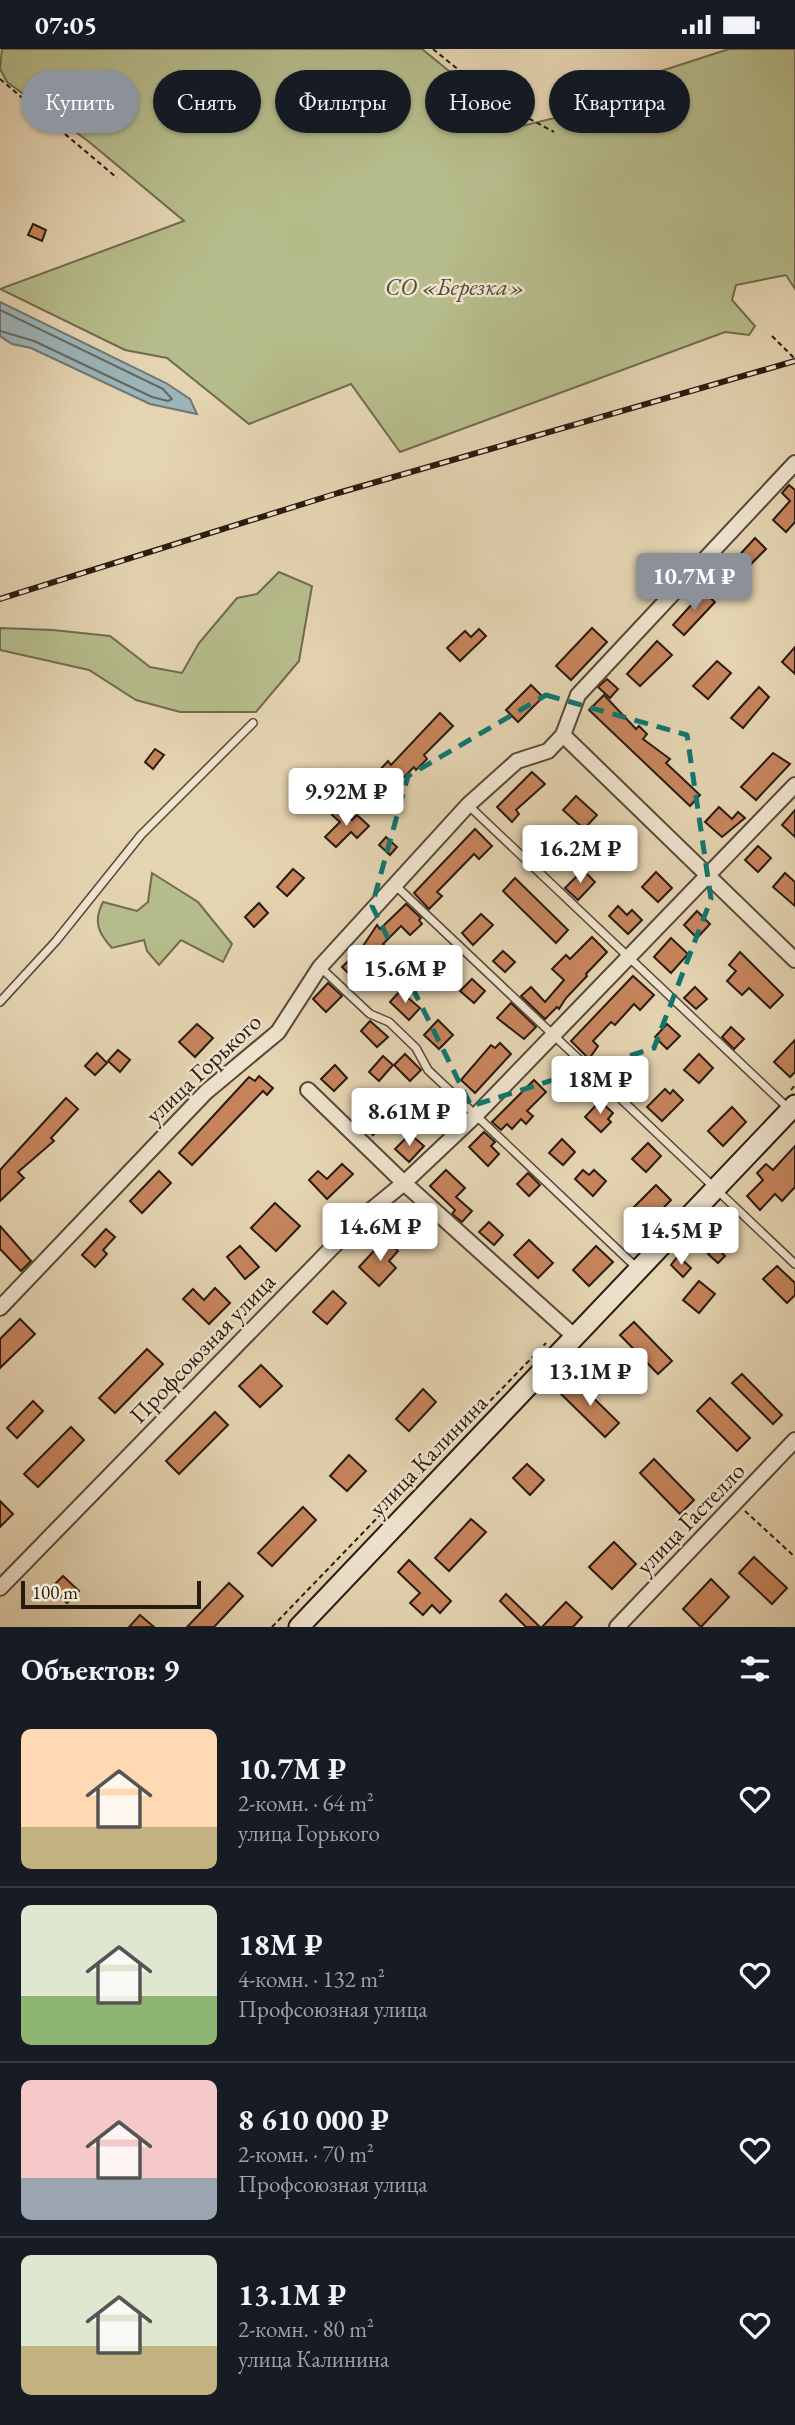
<!DOCTYPE html>
<html lang="ru">
<meta charset="utf-8">
<style>
:root{--surface:#171b24;--page:#242831;--text:#f1f3f6;--muted:#9ea1a6;--line:#363941;--accent:#8c9099}
body{margin:0;font-family:"EB Garamond",serif;background:var(--page);color:var(--text);height:100vh;display:flex;flex-direction:column;font-size:26px;white-space:nowrap}
*{box-sizing:border-box;margin:0}
p{font-size:23px;color:var(--muted)}
.icon{flex:none;width:38px;height:38px;fill:none;stroke:currentColor;stroke-width:2;stroke-linecap:round;stroke-linejoin:round}
.map{position:relative;height:1578px;overflow:hidden}
.side{display:flex;flex-direction:column;background:var(--surface);flex:1}
.side>*{flex:none}
.hud{position:absolute;left:21px;top:21px;width:754px;height:63px;display:flex;gap:14px}
.scale{position:absolute;left:21px;bottom:18px;width:180px;box-sizing:border-box;padding-left:7px;border:4px solid #291a0f;border-top:0;font-size:19px;line-height:24px;white-space:nowrap;color:#291a0f;-webkit-text-stroke:5px #eee3cd;paint-order:stroke}
.price{position:absolute;translate:-50% -60px;padding:0 16px;border-radius:7px;background:#fff;color:#222;font-size:23px;line-height:46px;filter:drop-shadow(0 2px 4px #0008)}
.price::after{content:'';position:absolute;left:50%;top:42px;width:21px;height:16px;margin-left:-10px;background:inherit;clip-path:polygon(0 0,100% 0,50% 100%)}
.price.active{background:var(--accent);color:#fff}
ul{padding:0;list-style:none}
li{display:flex;align-items:center;gap:21px;height:175px;padding:0 21px}
li+li{border-top:2px solid var(--line)}
li span{display:grid;place-items:center;flex:none;width:196px;height:140px;border-radius:10px;color:#555}
li>.icon{margin-inline-start:auto}
span .icon{width:84px;height:84px;fill:#fffc;stroke-width:1}
li b{font-size:30px}
h2{display:flex;justify-content:space-between;align-items:center;height:84px;padding:0 21px;font-size:30px}
.tag{padding:0 24px;border-radius:32px;background:var(--surface);box-shadow:0 2px 5px #0004;font-size:24px;line-height:63px}
.tag.active{background:var(--accent);color:#fff}
.status{display:flex;justify-content:space-between;align-items:center;height:49px;padding:0 35px;background:var(--surface);direction:ltr}
.status svg{height:19px;fill:currentColor}
.map>svg:first-child{display:block}
.green{fill:#b6bc8b;stroke:#706b4d;stroke-width:2}
.water{fill:#9db5b9;stroke:#6f7775;stroke-width:2}
.lines{fill:none;stroke-linecap:round;stroke-linejoin:round}
.shore{stroke:#636864;stroke-width:2}
.building{fill:#c7845d;stroke:#291a0f;stroke-width:2}
.lane-casing{stroke:#584838;stroke-width:10}
.street-casing{stroke:#584838;stroke-width:18}
.secondary-casing{stroke:#291a0f;stroke-width:23}
.path{stroke:#291a0f;stroke-width:2;stroke-dasharray:5 3.5;stroke-linecap:butt}
.lane{stroke:#eee3cd;stroke-width:7}
.street{stroke:#eee3cd;stroke-width:14}
.secondary{stroke:#eee3cd;stroke-width:19}
.rail-casing{stroke:#291a0f;stroke-width:6}
.rail{stroke:#eee3cd;stroke-width:3.5;stroke-dasharray:10;stroke-linecap:butt}
.marked{fill:none;stroke:#0f766e;stroke-width:5;stroke-dasharray:14 9;stroke-linejoin:round}
.labels{text-anchor:middle;dominant-baseline:central;stroke-width:5;stroke-linejoin:round;paint-order:stroke}
.park-label{font-size:24px;font-style:italic;fill:#534b34;stroke:#eee3cd}
.street-label{font-size:24px;fill:#291a0f;stroke:#eee3cd}
</style>
<div class="status"><b>07:05</b><svg viewBox="0 0 49 12"><path d="M0 12V9h3v3zM5 12V6h3v6zM10 12V3h3v9zM15 12V0h3v12zM26 1h20v11H26zM47 4h2v5h-2z"/></svg></div>
<div class="map">
<svg width="795" height="1578" viewBox="0 0 795 1578">
<rect width="100%" height="100%" fill="#e5d4b2"/>
<filter id="stains"><feTurbulence type="fractalNoise" baseFrequency=".00286" numOctaves="4"/><feColorMatrix values="0 0 0 0 .2 0 0 0 0 .09 0 0 0 0 .02 0 0 0 .5 -.17"/></filter>
<radialGradient id="worn" r=".72"><stop offset=".6" stop-color="#630" stop-opacity="0"/><stop offset="1" stop-color="#630" stop-opacity=".3"/></radialGradient>
<g class="green">
<polygon points="2,0 422,0 518,78 575,64 630,32 729,0 795,0 795,240 786,226 736,236 732,251 755,277 749,286 725,283 400,403 351,335 249,375 167,309 125,301 0,240 184,172 88,92 7,33 0,20"/>
<polygon points="279,523 312,537 299,612 256,663 180,663 136,651 89,621 0,601 0,579 53,581 110,587 150,618 182,624 199,594 237,549 257,545"/>
<path d="M152 824 198 853 232 895 223 913 181 891 159 916 147 902 144 891 112 899C98 884 93 872 103 853L137 862 148 853Z"/>
</g>
<polygon class="water" points="0,253 166,334 190,350 197,365 150,355 31,299 12,295 0,287"/>
<g class="lines">
<polyline class="shore" points="0,261 163,340 172,350 168,352 152,348 34,292 0,282"/>
</g>
<g class="building">
<polygon points="33,175 46,181 42,192 28,186"/>
<polygon points="789,436 795,441 795,473 786,483 773,471 790,452 782,444"/>
<polygon points="755,489 766,500 733,533 723,524"/>
<polygon points="703,543 715,553 684,586 673,576"/>
<polygon points="592,579 607,593 571,631 556,617"/>
<polygon points="479,580 486,587 460,612 447,599 465,582 471,588"/>
<polygon points="657,592 672,606 640,637 627,625"/>
<polygon points="795,598 795,625 782,613"/>
<polygon points="717,612 731,624 708,650 693,637"/>
<polygon points="607,630 618,640 610,649 598,638"/>
<polygon points="531,636 543,648 518,673 506,661"/>
<polygon points="759,638 769,648 743,679 731,669"/>
<polygon points="604,646 636,680 639,677 647,685 643,690 670,710 666,714 700,746 690,757 589,661"/>
<polygon points="440,664 453,677 424,706 427,710 416,721 414,718 386,746 375,736 383,728 378,723 388,712 391,716"/>
<polygon points="155,700 164,706 153,720 145,713"/>
<polygon points="773,704 790,715 756,751 741,738"/>
<polygon points="532,723 545,735 516,761 519,765 512,773 497,758"/>
<polygon points="576,747 597,766 584,780 563,761"/>
<polygon points="719,758 732,770 738,763 745,769 722,788 705,773"/>
<polygon points="339,759 352,771 357,766 369,777 357,789 351,783 336,798 325,788 340,773 332,766"/>
<polygon points="795,761 795,788 782,776"/>
<polygon points="475,780 492,797 479,810 474,805 437,843 442,847 429,860 414,844"/>
<polygon points="613,783 627,797 618,806 604,793"/>
<polygon points="551,786 560,795 552,803 556,807 544,820 531,806"/>
<polygon points="386,788 397,798 390,806 379,796"/>
<polygon points="758,797 771,809 758,823 745,811"/>
<polygon points="293,820 304,829 287,847 277,838"/>
<polygon points="583,821 595,833 578,851 565,839"/>
<polygon points="656,823 672,839 658,853 642,838"/>
<polygon points="785,824 795,833 795,857 773,838"/>
<polygon points="515,829 568,881 556,894 503,842"/>
<polygon points="259,854 268,864 254,878 245,868"/>
<polygon points="406,855 421,869 419,871 422,875 410,886 401,877 383,895 390,902 356,932 342,918 361,900 377,876 380,880"/>
<polygon points="618,857 627,866 632,861 642,871 628,885 609,867"/>
<polygon points="697,862 710,875 697,889 684,876"/>
<polygon points="481,865 493,876 473,896 462,884"/>
<polygon points="592,888 607,903 586,925 587,927 566,949 559,960 557,958 545,970 521,947 531,938 545,953 564,931 552,920 566,906 570,910"/>
<polygon points="671,889 688,905 671,924 654,908"/>
<polygon points="503,902 515,913 505,923 493,912"/>
<polygon points="740,903 783,946 770,959 749,939 742,946 727,932 736,922 729,916"/>
<polygon points="445,904 456,914 446,925 435,915"/>
<polygon points="633,927 654,946 640,961 634,955 615,976 611,973 593,992 598,997 589,1010 571,992"/>
<polygon points="472,930 485,942 474,954 460,942"/>
<polygon points="328,934 342,947 326,963 313,950"/>
<polygon points="695,938 707,950 696,960 684,949"/>
<polygon points="400,942 420,959 409,971 390,953"/>
<polygon points="511,954 536,978 524,990 497,969"/>
<polygon points="438,971 453,986 439,1000 424,986"/>
<polygon points="370,972 388,988 377,998 361,982"/>
<polygon points="197,975 213,989 195,1008 179,993"/>
<polygon points="667,975 680,987 667,1000 655,988"/>
<polygon points="731,978 744,990 734,1000 722,988"/>
<polygon points="795,991 795,1023 790,1028 774,1013"/>
<polygon points="500,994 511,1005 475,1044 461,1031 491,996 495,999"/>
<polygon points="118,1001 130,1011 120,1023 108,1012"/>
<polygon points="97,1004 107,1014 95,1026 85,1017"/>
<polygon points="405,1005 421,1021 410,1032 394,1016"/>
<polygon points="699,1005 713,1019 699,1034 684,1021"/>
<polygon points="383,1007 393,1016 379,1032 369,1023"/>
<polygon points="631,1014 642,1026 628,1040 616,1029"/>
<polygon points="335,1016 347,1029 334,1042 321,1030"/>
<polygon points="259,1027 273,1039 267,1046 263,1042 192,1116 179,1104 249,1028 255,1032"/>
<polygon points="534,1031 546,1043 527,1062 533,1067 526,1075 521,1070 512,1080 507,1075 501,1081 492,1073"/>
<polygon points="665,1040 670,1045 673,1041 683,1051 662,1072 647,1058"/>
<polygon points="441,1048 456,1062 443,1075 429,1061"/>
<polygon points="66,1049 78,1060 51,1089 54,1092 18,1123 24,1129 0,1152 0,1121"/>
<polygon points="369,1051 389,1070 373,1086 354,1067"/>
<polygon points="600,1052 613,1064 608,1070 611,1073 601,1083 585,1068"/>
<polygon points="732,1058 746,1073 723,1097 708,1082"/>
<polygon points="484,1083 495,1093 491,1097 499,1105 488,1117 469,1098"/>
<polygon points="410,1085 424,1097 409,1113 395,1100"/>
<polygon points="562,1090 575,1103 563,1116 549,1104"/>
<polygon points="648,1094 661,1107 646,1123 632,1110"/>
<polygon points="795,1097 795,1138 782,1152 775,1145 760,1161 747,1147 763,1131 757,1124 766,1115 773,1121"/>
<polygon points="342,1115 353,1125 327,1150 309,1131 318,1122 327,1130"/>
<polygon points="446,1121 465,1139 456,1148 472,1162 462,1173 452,1165 455,1161 430,1137"/>
<polygon points="583,1121 589,1126 594,1121 606,1132 593,1147 575,1130"/>
<polygon points="159,1122 171,1134 142,1164 130,1152"/>
<polygon points="528,1124 540,1136 529,1147 517,1135"/>
<polygon points="656,1136 671,1151 647,1176 631,1161"/>
<polygon points="275,1154 300,1177 276,1202 251,1179"/>
<polygon points="723,1172 737,1185 720,1202 725,1207 718,1214 708,1205 714,1199 705,1191"/>
<polygon points="489,1173 503,1186 494,1196 479,1183"/>
<polygon points="0,1177 31,1212 21,1222 0,1200"/>
<polygon points="106,1180 115,1188 103,1201 107,1205 95,1218 82,1206"/>
<polygon points="385,1190 398,1202 389,1212 396,1219 379,1237 359,1218"/>
<polygon points="529,1191 553,1214 538,1229 514,1206"/>
<polygon points="240,1197 259,1218 245,1230 227,1208"/>
<polygon points="596,1197 613,1213 589,1237 573,1221"/>
<polygon points="678,1207 691,1219 683,1228 671,1216"/>
<polygon points="777,1217 795,1234 795,1246 787,1254 763,1230"/>
<polygon points="699,1232 715,1245 699,1264 683,1251"/>
<polygon points="215,1239 230,1254 209,1275 183,1250 193,1240 204,1251"/>
<polygon points="333,1242 346,1254 327,1275 313,1263"/>
<polygon points="20,1270 35,1285 0,1319 0,1290"/>
<polygon points="634,1273 672,1312 658,1325 620,1286"/>
<polygon points="147,1300 163,1315 115,1364 99,1349"/>
<polygon points="261,1316 282,1337 260,1358 239,1337"/>
<polygon points="742,1325 782,1366 773,1375 732,1334"/>
<polygon points="574,1330 619,1374 605,1388 560,1344"/>
<polygon points="423,1340 436,1353 409,1382 396,1370"/>
<polygon points="710,1349 750,1389 737,1402 697,1362"/>
<polygon points="33,1352 43,1362 17,1389 7,1379"/>
<polygon points="215,1363 228,1376 179,1425 166,1412"/>
<polygon points="71,1378 84,1391 38,1438 24,1425"/>
<polygon points="349,1406 366,1422 347,1442 330,1427"/>
<polygon points="654,1410 694,1451 680,1465 640,1424"/>
<polygon points="527,1415 544,1431 530,1446 513,1429"/>
<polygon points="0,1452 13,1465 0,1478"/>
<polygon points="303,1458 316,1471 272,1517 258,1504"/>
<polygon points="471,1470 486,1483 449,1522 435,1509"/>
<polygon points="614,1493 636,1515 612,1540 589,1518"/>
<polygon points="754,1508 787,1539 772,1555 739,1524"/>
<polygon points="409,1511 451,1552 440,1564 432,1556 423,1566 410,1554 420,1544 398,1523"/>
<polygon points="63,1527 79,1542 67,1554 51,1539"/>
<polygon points="711,1530 729,1548 701,1578 683,1560"/>
<polygon points="229,1534 243,1547 214,1578 187,1578"/>
<polygon points="506,1545 540,1578 526,1578 500,1552"/>
<polygon points="566,1553 582,1568 573,1578 542,1578"/>
<polygon points="140,1566 154,1578 129,1578"/>
</g>
<g class="lines">
<g class="lane-casing">
<g id="lane">
<polyline points="468,756 788,1059"/>
<polyline points="396,837 795,1215"/>
<polyline points="320,918 370,965 389,973 416,999 428,1021 637,1219"/>
<polyline points="0,953 56,892 141,786 253,674"/>
</g>
</g>
<g class="street-casing">
<g id="street">
<polyline points="563,686 795,911"/>
<polyline points="308,1041 404,1134 574,1287"/>
<polyline points="0,1259 206,1043 278,983 320,918 468,756 517,712 548,702 563,686 578,646 795,414"/>
<polyline points="0,1539 359,1171 404,1134 476,1066 795,736"/>
<polyline points="617,1578 795,1391"/>
</g>
</g>
<g class="secondary-casing">
<polyline id="secondary" points="299,1578 795,1056"/>
</g>
<g class="path">
<polyline points="433,0 498,53 554,83"/>
<polyline points="0,30 117,129"/>
<polyline points="772,287 795,310"/>
<polyline points="791,1041 795,1036"/>
<polyline points="745,1462 795,1508"/>
<polyline points="272,1578 546,1294"/>
</g>
<use href="#lane" class="lane"/>
<use href="#street" class="street"/>
<use href="#secondary" class="secondary"/>
<g class="rail-casing">
<polyline id="rail" points="0,550 338,444 795,312"/>
</g>
<use href="#rail" class="rail"/>
</g>
<path class="marked" d="M546 646 687 686 711 850 654 999 471 1057 372 857 408 727Z"/>
<g class="labels">
<g class="park-label">
<text x="455" y="237">СО «Березка»</text>
</g>
<g class="street-label">
<text transform="translate(203 1019) rotate(-43)">улица Горького</text>
<text transform="translate(202 1299) rotate(-46)">Профсоюзная улица</text>
<text transform="translate(428 1406) rotate(-46)">улица Калинина</text>
<text transform="translate(690 1469) rotate(-46)">улица Гастелло</text>
</g>
</g>
<rect width="100%" height="100%" filter="url(#stains)"/>
<rect width="100%" height="100%" fill="url(#worn)"/>
</svg>
<div class="scale">100 m</div>
<b class="price active" style="left:694px;top:564px">10.7M ₽</b>
<b class="price" style="left:346px;top:779px">9.92M ₽</b>
<b class="price" style="left:580px;top:836px">16.2M ₽</b>
<b class="price" style="left:405px;top:956px">15.6M ₽</b>
<b class="price" style="left:600px;top:1067px">18M ₽</b>
<b class="price" style="left:409px;top:1099px">8.61M ₽</b>
<b class="price" style="left:380px;top:1214px">14.6M ₽</b>
<b class="price" style="left:681px;top:1218px">14.5M ₽</b>
<b class="price" style="left:590px;top:1359px">13.1M ₽</b>
<div class="hud">
<a class="tag active">Купить</a>
<a class="tag">Снять</a>
<a class="tag">Фильтры</a>
<a class="tag">Новое</a>
<a class="tag">Квартира</a>
</div>
</div>
<section class="side">
<h2>Объектов: 9<svg class="icon" aria-label="filters" viewBox="0 0 24 24"><path d="M4 7h16M4 17h16"/><circle cx="9" cy="7" r="2"/><circle cx="15" cy="17" r="2"/></svg></h2>
<ul>
<li><span style="background:linear-gradient(#ffd9b3 70%,#c2b280 0)"><svg class="icon" aria-label="home" viewBox="0 0 24 24"><path d="M3 11l9-7 9 7M6 9v11h12V9"/></svg></span><div><b>10.7M ₽</b><p>2-комн. · 64 m²</p><p>улица Горького</p></div><svg class="icon" aria-label="heart" viewBox="0 0 24 24"><path d="M12 20l-8-8c-3-5 5-10 8-4 3-6 11-1 8 4z"/></svg></li>
<li><span style="background:linear-gradient(#dfe7d0 65%,#8fb573 0)"><svg class="icon" aria-label="home" viewBox="0 0 24 24"><path d="M3 11l9-7 9 7M6 9v11h12V9"/></svg></span><div><b>18M ₽</b><p>4-комн. · 132 m²</p><p>Профсоюзная улица</p></div><svg class="icon" aria-label="heart" viewBox="0 0 24 24"><path d="M12 20l-8-8c-3-5 5-10 8-4 3-6 11-1 8 4z"/></svg></li>
<li><span style="background:linear-gradient(#f6c9c9 70%,#9aa5b1 0)"><svg class="icon" aria-label="home" viewBox="0 0 24 24"><path d="M3 11l9-7 9 7M6 9v11h12V9"/></svg></span><div><b>8 610 000 ₽</b><p>2-комн. · 70 m²</p><p>Профсоюзная улица</p></div><svg class="icon" aria-label="heart" viewBox="0 0 24 24"><path d="M12 20l-8-8c-3-5 5-10 8-4 3-6 11-1 8 4z"/></svg></li>
<li><span style="background:linear-gradient(#dfe7d0 65%,#c2b280 0)"><svg class="icon" aria-label="home" viewBox="0 0 24 24"><path d="M3 11l9-7 9 7M6 9v11h12V9"/></svg></span><div><b>13.1M ₽</b><p>2-комн. · 80 m²</p><p>улица Калинина</p></div><svg class="icon" aria-label="heart" viewBox="0 0 24 24"><path d="M12 20l-8-8c-3-5 5-10 8-4 3-6 11-1 8 4z"/></svg></li>
</ul>
</section>
